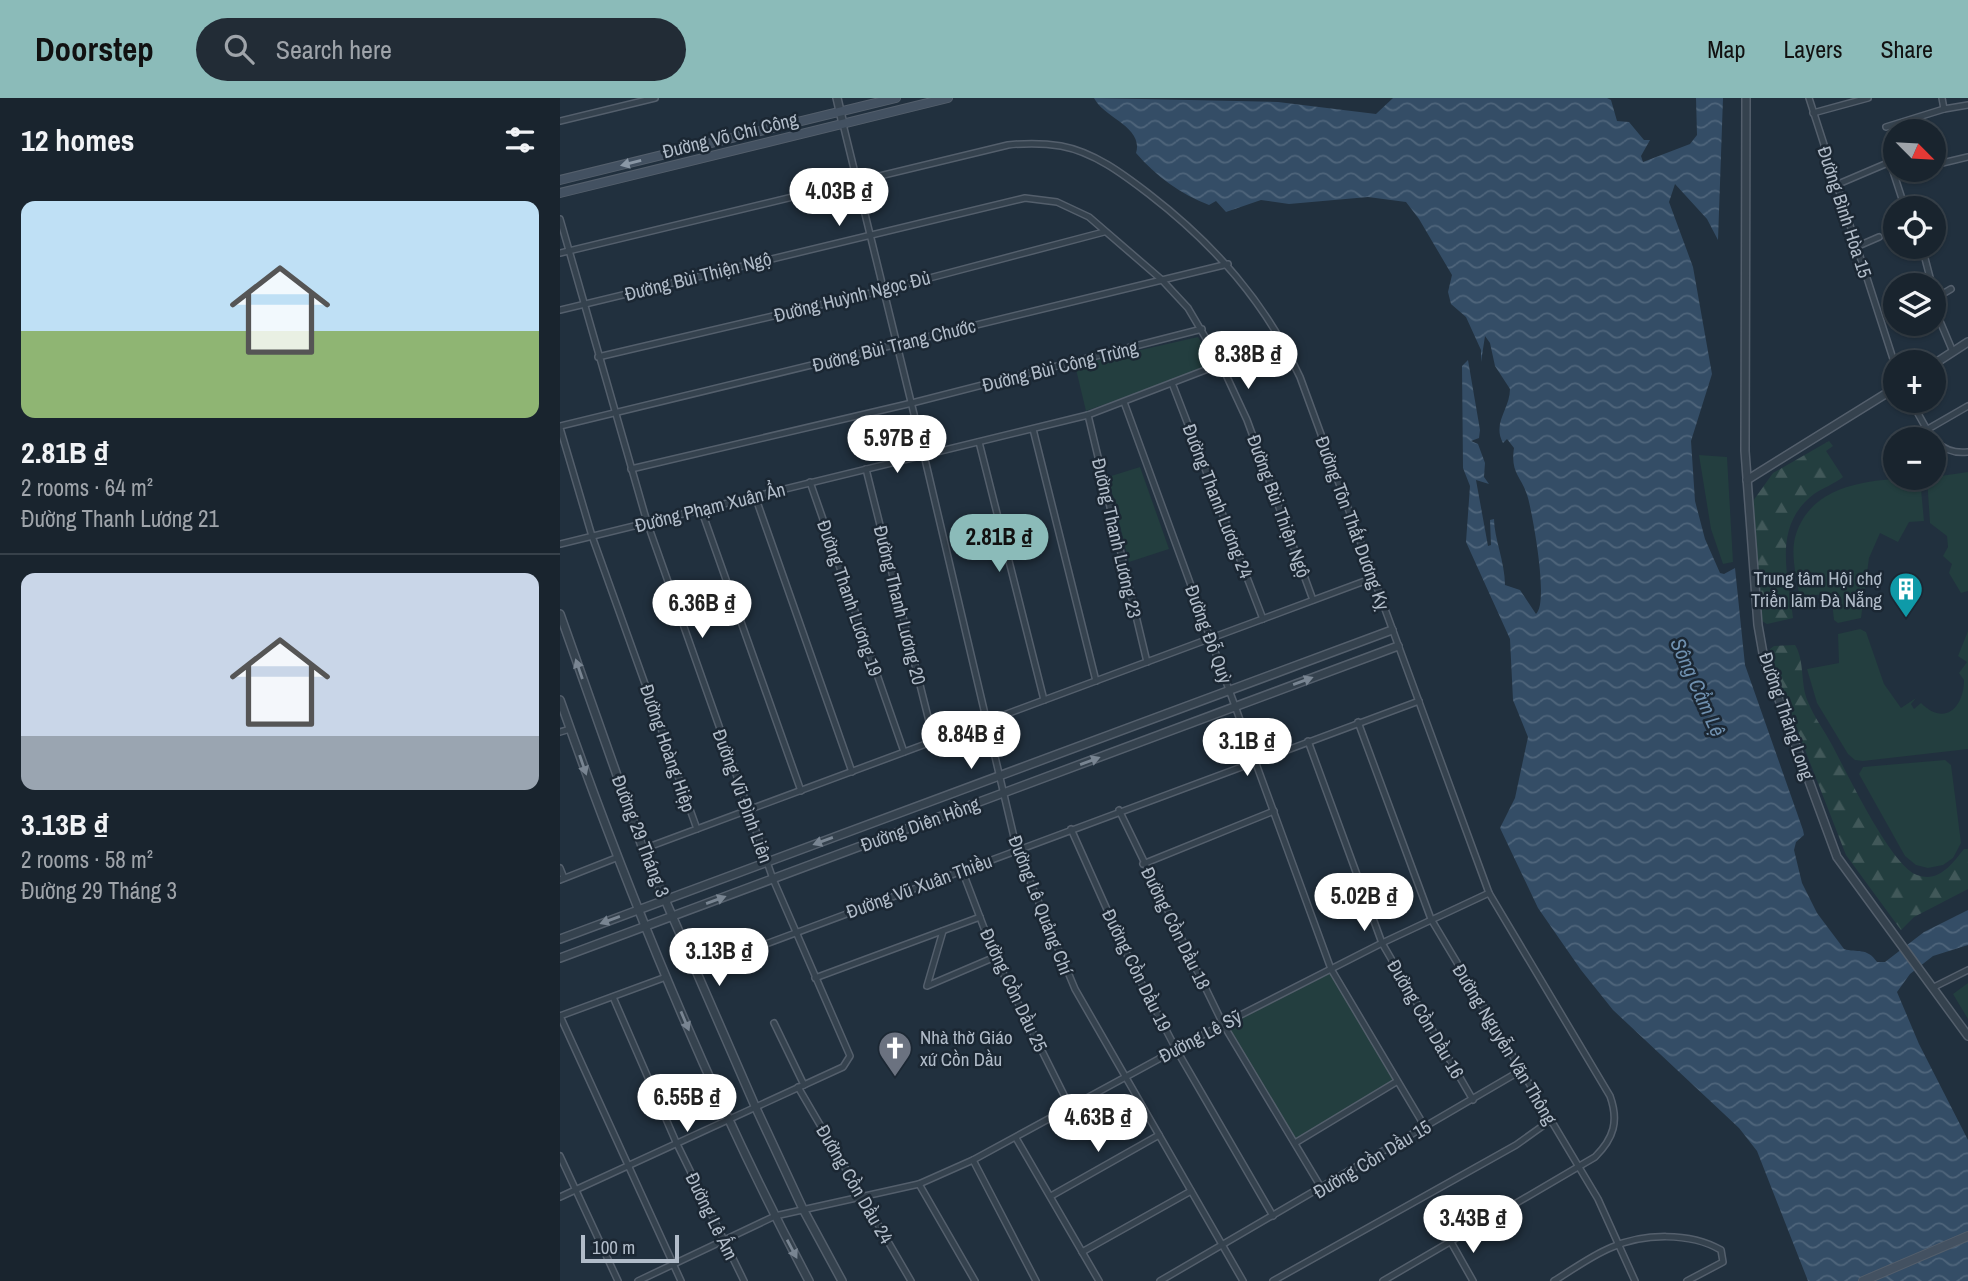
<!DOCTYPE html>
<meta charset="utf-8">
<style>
:root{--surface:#19242e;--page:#222c36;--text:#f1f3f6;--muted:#9fa4aa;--line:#37414a;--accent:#8bbbb9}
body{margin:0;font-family:"Archivo Narrow",sans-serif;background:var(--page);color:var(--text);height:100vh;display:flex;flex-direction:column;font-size:26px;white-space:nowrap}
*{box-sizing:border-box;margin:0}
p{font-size:23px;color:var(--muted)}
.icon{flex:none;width:38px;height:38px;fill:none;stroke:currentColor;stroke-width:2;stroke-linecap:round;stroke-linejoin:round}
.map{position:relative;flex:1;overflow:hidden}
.drawer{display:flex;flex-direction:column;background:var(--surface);width:560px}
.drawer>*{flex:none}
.needle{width:46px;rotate:114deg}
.fabs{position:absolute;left:1323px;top:21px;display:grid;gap:14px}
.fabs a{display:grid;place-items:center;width:63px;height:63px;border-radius:50%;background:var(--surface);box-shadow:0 2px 5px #0004,0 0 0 2px var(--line);font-size:35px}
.scale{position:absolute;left:21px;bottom:18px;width:98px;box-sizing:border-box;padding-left:7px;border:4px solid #b1bcc9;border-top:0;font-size:19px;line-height:24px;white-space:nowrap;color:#b1bcc9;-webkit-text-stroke:5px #1b2733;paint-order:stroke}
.price{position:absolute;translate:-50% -60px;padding:0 16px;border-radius:24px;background:#fff;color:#222;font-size:23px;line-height:46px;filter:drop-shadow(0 2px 4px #0008)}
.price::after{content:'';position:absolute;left:50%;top:42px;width:21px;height:16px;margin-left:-10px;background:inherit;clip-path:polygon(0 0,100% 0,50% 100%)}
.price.selected{background:var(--accent);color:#111}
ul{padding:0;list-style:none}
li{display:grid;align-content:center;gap:14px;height:371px;padding:0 21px}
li+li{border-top:2px solid var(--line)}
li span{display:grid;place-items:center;height:217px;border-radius:14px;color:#555}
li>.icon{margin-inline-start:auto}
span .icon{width:126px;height:126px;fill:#fffc;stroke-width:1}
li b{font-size:30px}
h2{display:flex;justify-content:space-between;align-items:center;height:84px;padding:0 21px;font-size:30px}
header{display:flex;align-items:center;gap:42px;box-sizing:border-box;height:98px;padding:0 35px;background:var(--accent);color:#111}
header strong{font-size:33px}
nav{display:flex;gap:38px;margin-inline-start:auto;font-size:24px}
.search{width:490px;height:63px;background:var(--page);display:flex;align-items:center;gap:18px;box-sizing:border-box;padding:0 24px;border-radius:38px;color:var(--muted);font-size:26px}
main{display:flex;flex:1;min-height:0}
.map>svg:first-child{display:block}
.green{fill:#233e3f}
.forest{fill:url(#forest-firs)}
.water{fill:url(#water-waves)}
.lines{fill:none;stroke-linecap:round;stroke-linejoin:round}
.minor-casing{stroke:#545f6c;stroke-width:8}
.tertiary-casing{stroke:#545f6c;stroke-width:10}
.secondary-casing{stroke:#545f6c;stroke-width:10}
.minor{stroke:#35424e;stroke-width:5}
.tertiary{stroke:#35424e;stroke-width:7}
.secondary{stroke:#435161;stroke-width:8}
.oneway{fill:#8a97a5}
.oneway2{fill:#798592}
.labels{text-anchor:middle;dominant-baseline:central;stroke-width:5;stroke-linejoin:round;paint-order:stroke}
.street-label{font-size:19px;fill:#b1bcc9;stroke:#1b2733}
.poi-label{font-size:19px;fill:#b1bcc9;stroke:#1b2733;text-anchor:end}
.water-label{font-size:21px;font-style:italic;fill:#6f90af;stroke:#1b2733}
</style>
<header>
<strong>Doorstep</strong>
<div class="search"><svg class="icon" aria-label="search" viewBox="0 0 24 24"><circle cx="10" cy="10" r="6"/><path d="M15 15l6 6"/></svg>Search here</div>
<nav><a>Map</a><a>Layers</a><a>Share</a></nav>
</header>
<main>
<section class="drawer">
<h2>12 homes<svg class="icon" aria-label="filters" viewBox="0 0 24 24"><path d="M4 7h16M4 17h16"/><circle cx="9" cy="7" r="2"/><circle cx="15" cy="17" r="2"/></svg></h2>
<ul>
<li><span style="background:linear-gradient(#bfe0f5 60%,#8fb573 0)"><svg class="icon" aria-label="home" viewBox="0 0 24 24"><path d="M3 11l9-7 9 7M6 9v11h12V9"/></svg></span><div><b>2.81B ₫</b><p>2 rooms · 64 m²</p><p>Đường Thanh Lương 21</p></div></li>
<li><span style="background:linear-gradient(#c9d6e8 75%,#9aa5b1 0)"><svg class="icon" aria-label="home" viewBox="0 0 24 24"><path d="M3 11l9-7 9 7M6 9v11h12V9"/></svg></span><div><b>3.13B ₫</b><p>2 rooms · 58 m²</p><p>Đường 29 Tháng 3</p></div></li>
</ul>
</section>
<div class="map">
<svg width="1408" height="1183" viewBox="0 0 1408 1183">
<defs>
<pattern id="forest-firs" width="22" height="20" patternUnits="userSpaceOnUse" patternTransform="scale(1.75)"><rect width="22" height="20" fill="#233e3f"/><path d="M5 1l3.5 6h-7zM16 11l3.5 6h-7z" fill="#415859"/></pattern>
<pattern id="water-waves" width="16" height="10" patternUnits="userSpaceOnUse" patternTransform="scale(1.75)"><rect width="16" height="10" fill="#344d66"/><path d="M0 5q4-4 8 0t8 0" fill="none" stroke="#4f657b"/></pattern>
</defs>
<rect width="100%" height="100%" fill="#21303e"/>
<g class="green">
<polygon points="638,239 654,264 652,268 526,313 515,267"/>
<polygon points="1139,357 1167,359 1173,464 1163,466 1151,431"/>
<polygon points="580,369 609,451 569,464 548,379"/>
<polygon points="1408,374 1408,493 1401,495 1389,475 1392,466 1383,458 1388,449 1387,438 1370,425 1367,380"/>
<path d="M1360 380 1364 423 1349 424 1338 444 1320 435 1309 460 1301 520 1278 525 1274 522 1271 495 1248 498 1239 495C1236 477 1230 454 1236 436 1253 384 1315 381 1360 380Z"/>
<path d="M1300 531 1306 534 1324 586 1341 610 1356 600 1351 606 1354 611 1361 605C1385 629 1404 609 1404 582L1399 575 1407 564 1398 558 1408 533V651L1303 663 1295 662 1288 656 1257 605 1247 571 1279 565 1278 536Z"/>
<polygon points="1385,662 1391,667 1401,745 1393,760 1383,767 1368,770 1356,767 1345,758 1299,676 1303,669"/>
<polygon points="771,871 836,984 735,1045 663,926"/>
<polygon points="1408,885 1408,921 1393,896"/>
</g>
<g class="forest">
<path d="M1269 343 1273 348 1266 353 1283 379C1274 386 1263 390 1254 396 1212 428 1228 476 1233 520L1207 526 1202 523 1193 403 1213 375Z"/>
<path d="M1235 547C1245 563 1240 586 1248 604 1254 619 1264 632 1272 647 1286 673 1331 768 1357 777 1379 785 1392 766 1404 751H1408V791L1354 819 1341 832 1286 757 1214 572 1210 551 1214 548Z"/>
</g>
<path class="water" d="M534 0 718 4 816 16 833 0H1047L1051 2 1057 23 1069 24 1084 42H1090L1081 58 1083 64 1130 46 1137 37 1136 0H1163L1158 142 1147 121 1115 86 1109 104 1133 169 1152 276 1131 343 1135 403 1145 441 1160 475 1164 476 1175 470 1185 567 1243 732 1244 737 1236 744 1234 752 1242 785 1257 815 1284 851C1297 855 1307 849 1317 864H1325L1364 834 1408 812V847L1373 858 1350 876 1337 894 1359 946 1408 1042V1183H1248L1197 1053 1179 1030 1053 912 1021 872 978 810 940 730 955 700 968 639 953 602 950 541 906 444 910 388 903 370 902 268 908 262 920 332 919 340 911 343 918 346 925 365 924 379 929 386 916 382 928 448 931 447 930 422 934 421C934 440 945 464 945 487L960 492 976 516C989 505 973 419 968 400 962 378 950 376 954 350L947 341 943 345C932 325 950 311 950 291L935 268 930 245 925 238 921 264V252L906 219 891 206 888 194 892 177 859 121 846 104 808 99 729 106 701 102 666 114 656 103 649 107C620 96 596 78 576 55 584 29 544 20 534 0Z"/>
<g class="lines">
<g class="minor-casing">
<g id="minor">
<polyline points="1249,0 1335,267"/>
<polyline points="1382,0 1384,11 1408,7"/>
<polyline points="1253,15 1308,0"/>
<polyline points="0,23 95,0"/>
<polyline points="283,26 364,357 457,752 515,891 683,1183"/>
<polyline points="1326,29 1384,11"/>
<polyline points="1374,67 1408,59"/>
<polyline points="1335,78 1354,72"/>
<polyline points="1276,87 1330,64 1345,110"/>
<polyline points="0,121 87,424 213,781 290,958 283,969 0,1099"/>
<polyline points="1296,149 1319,139"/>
<polyline points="1362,149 1372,187"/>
<path d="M0 155 448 47C466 45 483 45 501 48 534 54 563 76 589 96 655 147 705 204 740 279L929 795 1050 998C1059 1023 1054 1040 1035 1059L823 1183"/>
<polyline points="1374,201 1391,191"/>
<polyline points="1374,209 1393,254"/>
<polyline points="0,212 465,100 497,104 529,119 602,182 628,210 661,266 687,322 753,502"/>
<polyline points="38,259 324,192 544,134"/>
<polyline points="612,285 703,521"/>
<path d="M1351 303C1366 328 1374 358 1408 354"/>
<polyline points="564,304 771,871 865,1029"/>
<polyline points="528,317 587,564"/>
<polyline points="0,328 668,166"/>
<polyline points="0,330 32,438 137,731"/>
<polyline points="473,331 536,583"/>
<polyline points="1368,331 1408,308"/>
<polyline points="419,344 484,602"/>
<polyline points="71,371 352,305 642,231"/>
<polyline points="306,371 374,643"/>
<polyline points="250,384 344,654"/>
<polyline points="195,398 292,674"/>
<polyline points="141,411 241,693"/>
<polyline points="0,446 528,317 661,266"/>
<polyline points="798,624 871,821 1038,1101 1075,1183"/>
<polyline points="0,634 10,631"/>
<polyline points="748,643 822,845 913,1002"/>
<polyline points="559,712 663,926 762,1091"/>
<polyline points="511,731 570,863 616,951 713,1118"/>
<polyline points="83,751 813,480"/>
<polyline points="583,766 714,713"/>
<polyline points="0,770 4,780"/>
<polyline points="402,772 435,859 510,1009"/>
<polyline points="0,782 56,760"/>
<polyline points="383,833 367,888 435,859"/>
<polyline points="136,872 859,603"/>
<polyline points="255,880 420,819"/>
<polyline points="1374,889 1408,872"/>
<polyline points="53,899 116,1044 184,1183"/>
<polyline points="0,918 121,1183"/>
<polyline points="0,918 106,879"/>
<polyline points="214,925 244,987"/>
<polyline points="238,989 351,1183"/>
<polyline points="456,1040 539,1183"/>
<polyline points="735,1045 836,984"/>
<polyline points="0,1058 58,1183"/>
<polyline points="413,1062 476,1183"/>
<polyline points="359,1086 415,1183"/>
<polyline points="491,1098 599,1037"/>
<polyline points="891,1144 913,1183"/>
<polyline points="522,1154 631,1093"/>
<polyline points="78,1183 215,1118 359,1086 413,1062 663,926 822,845 929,795"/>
<polyline points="600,1183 960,973"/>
<polyline points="713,1183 956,1047 991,1022"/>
<path d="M994 1183C1012 1172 1031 1158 1050 1150 1083 1135 1130 1134 1161 1152L1163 1164 1127 1183"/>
</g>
</g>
<g class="tertiary-casing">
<g id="tertiary">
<polyline points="277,0 283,26"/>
<polyline points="1186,0 1185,353 1198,527 1204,561 1277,759 1408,938"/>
<polyline points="1374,266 1408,244"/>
<polyline points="1187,382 1335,290"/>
<polyline points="0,516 83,751 195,1008 243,1111 282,1183"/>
<path d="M0 602C70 801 150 997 249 1183"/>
<polyline points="0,841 832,532"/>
<polyline points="0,860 838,548"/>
</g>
</g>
<g class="secondary-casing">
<g id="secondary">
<polyline points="0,82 336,0"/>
<polyline points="0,95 388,0"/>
<polyline points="1303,1183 1408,1138"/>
</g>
</g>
<use href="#minor" class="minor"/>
<use href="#tertiary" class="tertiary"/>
<use href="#secondary" class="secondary"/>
</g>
<defs><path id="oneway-solid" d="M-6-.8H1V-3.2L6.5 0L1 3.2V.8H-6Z" transform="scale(1.75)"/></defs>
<use class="oneway" href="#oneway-solid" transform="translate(71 65) rotate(166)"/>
<g class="oneway2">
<use href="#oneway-solid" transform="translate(19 571) rotate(-109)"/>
<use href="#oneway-solid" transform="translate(743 583) rotate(-20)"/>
<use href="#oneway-solid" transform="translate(530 663) rotate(-20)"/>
<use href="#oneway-solid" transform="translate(23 667) rotate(71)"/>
<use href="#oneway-solid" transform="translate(263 743) rotate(160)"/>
<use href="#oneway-solid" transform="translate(156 802) rotate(-20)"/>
<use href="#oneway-solid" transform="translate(50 822) rotate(160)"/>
<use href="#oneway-solid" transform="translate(125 923) rotate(67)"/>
<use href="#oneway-solid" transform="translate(232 1151) rotate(62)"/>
</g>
<defs>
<g id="building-pin" transform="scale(1.75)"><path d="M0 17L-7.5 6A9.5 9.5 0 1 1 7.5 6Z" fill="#0f9aa8" stroke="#1b2733"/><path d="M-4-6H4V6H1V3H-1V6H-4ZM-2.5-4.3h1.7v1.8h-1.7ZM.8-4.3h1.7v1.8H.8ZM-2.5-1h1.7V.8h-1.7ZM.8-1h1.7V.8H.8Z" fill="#fff"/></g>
<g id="church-pin" transform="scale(1.75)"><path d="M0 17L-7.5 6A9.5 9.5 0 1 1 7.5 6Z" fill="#6b7280" stroke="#1b2733"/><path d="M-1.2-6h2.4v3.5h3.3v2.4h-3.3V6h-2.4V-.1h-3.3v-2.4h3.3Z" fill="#fff"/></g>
</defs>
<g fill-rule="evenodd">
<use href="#building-pin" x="1346" y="491"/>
<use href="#church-pin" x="335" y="950"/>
</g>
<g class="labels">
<g class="street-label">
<text transform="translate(170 37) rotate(-14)">Đường Võ Chí Công</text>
<text transform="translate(1285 114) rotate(72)">Đường Bình Hòa 15</text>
<text transform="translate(138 178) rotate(-14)">Đường Bùi Thiện Ngộ</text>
<text transform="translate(292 198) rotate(-14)">Đường Huỳnh Ngọc Đủ</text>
<text transform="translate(334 247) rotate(-14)">Đường Bùi Trang Chước</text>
<text transform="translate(500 268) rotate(-14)">Đường Bùi Công Trừng</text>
<text transform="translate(658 403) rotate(69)">Đường Thanh Lương 24</text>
<text transform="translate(719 408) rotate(70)">Đường Bùi Thiện Ngộ</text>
<text transform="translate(150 409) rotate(-14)">Đường Phạm Xuân Ẩn</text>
<text transform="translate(793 425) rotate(70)">Đường Tôn Thất Dương Kỵ</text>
<text transform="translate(557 440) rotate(77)">Đường Thanh Lương 23</text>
<text transform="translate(290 500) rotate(71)">Đường Thanh Lương 19</text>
<text transform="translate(340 507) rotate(76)">Đường Thanh Lương 20</text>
<text transform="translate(649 536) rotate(70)">Đường Đỗ Quỳ</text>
<text transform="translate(1227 618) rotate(71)">Đường Thăng Long</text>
<text transform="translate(108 650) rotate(71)">Đường Hoàng Hiệp</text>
<text transform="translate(183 698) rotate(70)">Đường Vũ Đình Liên</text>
<text transform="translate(360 726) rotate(-20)">Đường Diên Hồng</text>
<text transform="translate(81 738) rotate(69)">Đường 29 Tháng 3</text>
<text transform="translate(359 788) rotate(-20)">Đường Vũ Xuân Thiều</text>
<text transform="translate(481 807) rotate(69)">Đường Lê Quảng Chí</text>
<text transform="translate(616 830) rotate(64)">Đường Cồn Dầu 18</text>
<text transform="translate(577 872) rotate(64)">Đường Cồn Dầu 19</text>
<text transform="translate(454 892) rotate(65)">Đường Cồn Dầu 25</text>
<text transform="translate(866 921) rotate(60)">Đường Cồn Dầu 16</text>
<text transform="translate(640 938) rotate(-28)">Đường Lê Sỹ</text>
<text transform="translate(945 946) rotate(59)">Đường Nguyễn Văn Thông</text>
<text transform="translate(812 1061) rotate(-31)">Đường Cồn Dầu 15</text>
<text transform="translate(295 1086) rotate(60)">Đường Cồn Dầu 24</text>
<text transform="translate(152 1118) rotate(64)">Đường Lê Ấm</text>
</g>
<g class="poi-label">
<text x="1322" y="480">Trung tâm Hội chợ<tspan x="1322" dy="22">Triển lãm Đà Nẵng</tspan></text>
<text x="360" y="939" text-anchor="start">Nhà thờ Giáo<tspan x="360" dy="22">xứ Cồn Dầu</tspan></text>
</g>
<g class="water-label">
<text transform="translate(1138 589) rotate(66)">Sông Cẩm Lệ</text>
</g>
</g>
</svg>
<div class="fabs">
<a><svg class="needle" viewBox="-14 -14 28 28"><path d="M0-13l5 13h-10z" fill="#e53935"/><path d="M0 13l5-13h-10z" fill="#9fa4aa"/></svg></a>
<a><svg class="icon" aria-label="locate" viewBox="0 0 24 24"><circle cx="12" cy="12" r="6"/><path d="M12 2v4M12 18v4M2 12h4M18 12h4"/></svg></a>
<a><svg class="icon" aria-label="layers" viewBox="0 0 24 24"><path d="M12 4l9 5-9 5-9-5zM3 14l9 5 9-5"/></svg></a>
<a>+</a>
<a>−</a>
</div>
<div class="scale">100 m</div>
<b class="price" style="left:279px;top:130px">4.03B ₫</b>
<b class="price" style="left:688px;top:293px">8.38B ₫</b>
<b class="price" style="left:337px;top:377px">5.97B ₫</b>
<b class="price selected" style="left:439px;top:476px">2.81B ₫</b>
<b class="price" style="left:142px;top:542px">6.36B ₫</b>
<b class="price" style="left:411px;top:673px">8.84B ₫</b>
<b class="price" style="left:687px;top:680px">3.1B ₫</b>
<b class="price" style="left:804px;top:835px">5.02B ₫</b>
<b class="price" style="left:159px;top:890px">3.13B ₫</b>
<b class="price" style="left:127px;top:1036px">6.55B ₫</b>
<b class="price" style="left:538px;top:1056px">4.63B ₫</b>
<b class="price" style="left:913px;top:1157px">3.43B ₫</b>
</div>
</main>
